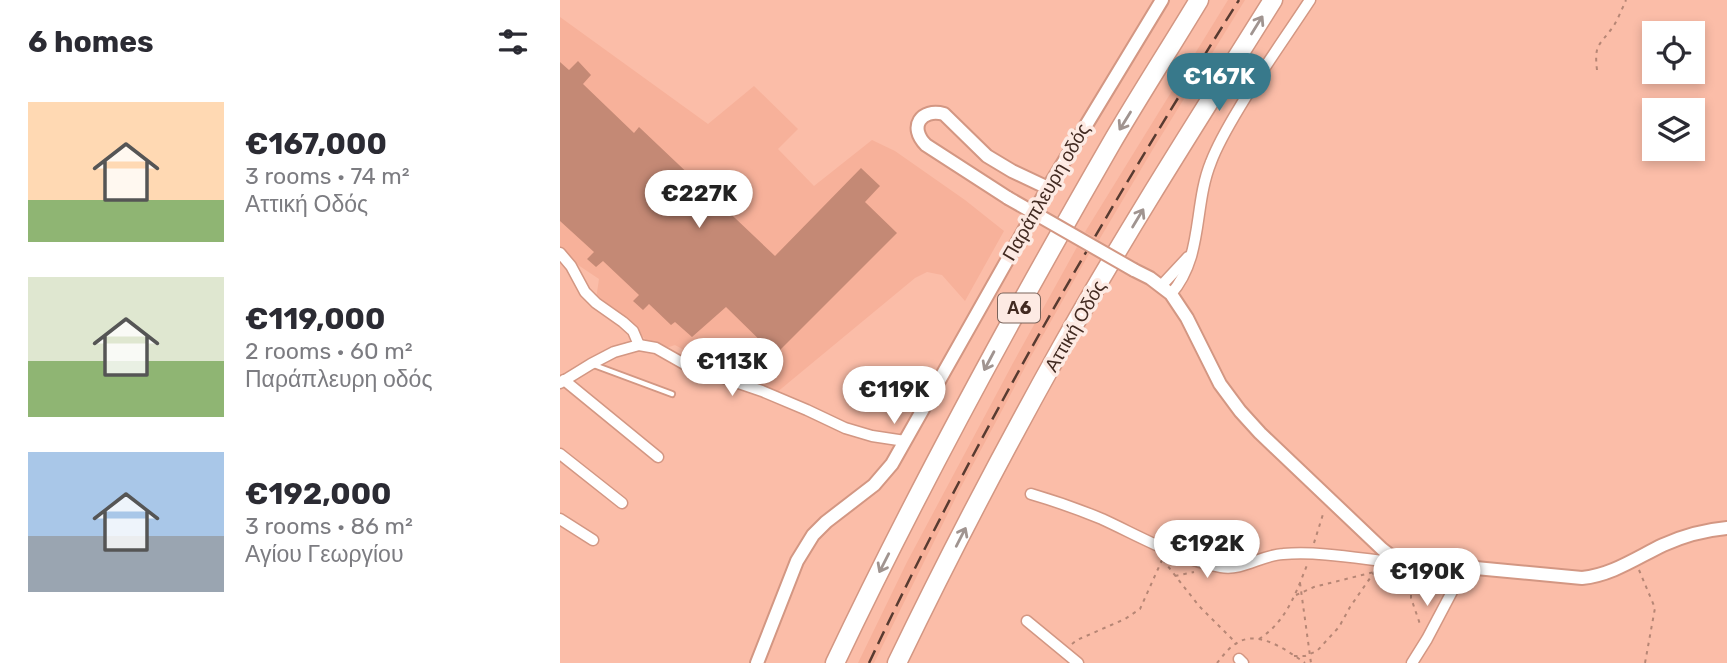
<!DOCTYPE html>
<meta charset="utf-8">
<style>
:root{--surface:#fff;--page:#f7f7f7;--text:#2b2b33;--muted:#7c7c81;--accent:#38798b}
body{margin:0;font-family:Rubik,sans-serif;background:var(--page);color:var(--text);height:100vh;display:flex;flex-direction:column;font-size:26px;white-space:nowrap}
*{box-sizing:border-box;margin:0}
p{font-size:23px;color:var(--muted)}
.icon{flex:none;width:38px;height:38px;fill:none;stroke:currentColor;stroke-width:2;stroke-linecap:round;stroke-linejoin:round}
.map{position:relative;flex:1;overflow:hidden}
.details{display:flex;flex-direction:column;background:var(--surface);width:560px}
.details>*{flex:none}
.tools{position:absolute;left:1082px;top:21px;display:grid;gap:14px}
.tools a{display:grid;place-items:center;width:63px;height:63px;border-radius:0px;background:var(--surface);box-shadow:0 4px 10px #0003;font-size:35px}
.price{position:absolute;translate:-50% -60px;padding:0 16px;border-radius:24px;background:#fff;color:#222;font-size:23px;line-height:46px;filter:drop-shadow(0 2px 4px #0008)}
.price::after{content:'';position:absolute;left:50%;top:42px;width:21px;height:16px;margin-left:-10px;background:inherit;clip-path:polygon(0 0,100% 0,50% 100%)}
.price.active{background:var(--accent);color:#fff}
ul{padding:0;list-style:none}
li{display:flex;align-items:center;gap:21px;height:175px;padding:0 28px}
li span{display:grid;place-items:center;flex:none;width:196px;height:140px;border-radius:0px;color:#555}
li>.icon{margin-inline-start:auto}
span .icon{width:84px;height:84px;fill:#fffc;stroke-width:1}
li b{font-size:30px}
h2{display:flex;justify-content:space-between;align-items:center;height:84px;padding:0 28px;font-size:30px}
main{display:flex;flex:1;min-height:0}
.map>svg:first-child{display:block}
.built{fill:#f7b19a}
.building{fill:#c48975}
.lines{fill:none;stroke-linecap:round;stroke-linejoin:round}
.service-casing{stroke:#d39783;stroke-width:8}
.minor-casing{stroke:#d39783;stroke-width:13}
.tertiary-casing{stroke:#d39783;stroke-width:16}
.motorway-casing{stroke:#d39783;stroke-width:21}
.path{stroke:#b68675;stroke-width:2;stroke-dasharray:3.5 5;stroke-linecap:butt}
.service{stroke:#fff;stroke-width:4.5}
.minor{stroke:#fff;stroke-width:10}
.tertiary{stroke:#fff;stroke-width:12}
.motorway{stroke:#fff;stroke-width:18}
.rail{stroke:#583b31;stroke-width:2.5;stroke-dasharray:14 7;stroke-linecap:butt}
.tertiary-bridge-casing{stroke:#d39783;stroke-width:16;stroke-linecap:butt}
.tertiary-bridge{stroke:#fff;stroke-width:12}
.oneway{stroke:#a09490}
.labels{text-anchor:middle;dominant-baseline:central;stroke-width:7;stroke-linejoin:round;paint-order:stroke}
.shield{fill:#fdeae3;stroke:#7a645b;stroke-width:2}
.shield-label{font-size:18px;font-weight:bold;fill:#422a21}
.street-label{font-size:19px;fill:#422a21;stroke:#fdeae3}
</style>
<main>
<section class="details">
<h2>6 homes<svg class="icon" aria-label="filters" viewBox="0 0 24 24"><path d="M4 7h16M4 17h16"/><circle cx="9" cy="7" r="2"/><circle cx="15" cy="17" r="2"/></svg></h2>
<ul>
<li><span style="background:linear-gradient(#ffd9b3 70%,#8fb573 0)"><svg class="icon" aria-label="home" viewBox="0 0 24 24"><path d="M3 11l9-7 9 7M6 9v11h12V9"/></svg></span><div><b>€167,000</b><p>3 rooms · 74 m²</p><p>Αττική Οδός</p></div></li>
<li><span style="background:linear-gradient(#dfe7d0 60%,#8fb573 0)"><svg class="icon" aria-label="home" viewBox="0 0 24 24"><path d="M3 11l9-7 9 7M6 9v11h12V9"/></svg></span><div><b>€119,000</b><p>2 rooms · 60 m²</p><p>Παράπλευρη οδός</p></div></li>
<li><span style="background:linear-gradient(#a9c7e8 60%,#9aa5b1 0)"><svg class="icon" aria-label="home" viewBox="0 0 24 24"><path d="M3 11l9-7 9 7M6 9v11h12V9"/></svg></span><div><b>€192,000</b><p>3 rooms · 86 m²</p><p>Αγίου Γεωργίου</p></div></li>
</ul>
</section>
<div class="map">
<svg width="1167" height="663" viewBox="0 0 1167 663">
<rect width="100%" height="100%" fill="#fbbda8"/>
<g class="built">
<polygon points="668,0 685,0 593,149 539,240 525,232"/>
<polygon points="0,17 148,124 194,86 238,129 218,149 254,186 312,140 335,151 405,200 444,231 405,301 382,275 367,272 355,278 216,393 132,361 129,353 115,345 109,347 100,346 95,342 88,342 68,322 36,299 39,279 18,265 0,247"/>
<polygon points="517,247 529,254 469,360 401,487 314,663 298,663 347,562 453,363"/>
</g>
<polygon class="building" points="18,61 31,75 23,84 74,133 79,127 215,256 301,168 320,186 305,202 337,233 215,355 166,307 132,337 115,322 111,325 89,304 83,310 73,301 79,295 43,261 36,267 27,259 34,252 0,221 0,62 9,70"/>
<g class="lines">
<g class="service-casing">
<polyline id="service" points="34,365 112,394"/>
</g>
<g class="minor-casing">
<g id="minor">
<polyline points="0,253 11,266 25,292 36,303 63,322 73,331 79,345"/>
<polyline points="601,286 628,257"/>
<path d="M611 294C644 256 633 206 651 162 660 138 674 117 687 95 707 63 729 32 750 0"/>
<polyline points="4,380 98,457"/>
<polyline points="0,383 31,364 54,352 79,345 96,348 126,365 202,391 247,410 285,428 312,436 345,441"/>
<polyline points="0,454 62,503"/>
<path d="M471 494C495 501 518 509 542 519 579 536 620 560 661 567 683 571 701 555 723 554 762 551 801 559 840 563"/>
<polyline points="0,519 33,540"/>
<polyline points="467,621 518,663"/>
<polyline points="679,659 683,663"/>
<polyline points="852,663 867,639 905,567"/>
</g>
</g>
<g class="tertiary-casing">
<g id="tertiary">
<path d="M448 198 366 145C348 127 361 108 384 114L427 156 452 171 488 188"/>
<path d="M574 270 590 278 611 294 627 318 660 384 680 411 700 433 822 549 840 563 851 565 905 567 1022 578C1052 575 1076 558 1103 545 1123 536 1145 530 1167 528"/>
<polyline points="197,663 237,561 253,535 266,522 314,485 332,464 488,188 602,0"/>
</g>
</g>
<g class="motorway-casing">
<g id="motorway">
<path d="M275 663C359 486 453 314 551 144 579 96 610 48 639 0"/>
<path d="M337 663C388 557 443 452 501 348 567 230 641 115 713 0"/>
</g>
</g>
<g class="path">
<path d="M1037 70C1034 44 1039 46 1053 27 1058 19 1062 9 1066 0"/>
<polyline points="754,543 764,511"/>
<polyline points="603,560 639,606 676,643"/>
<polyline points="1079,570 1095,608 1085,663"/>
<polyline points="615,576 634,572"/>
<polyline points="851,578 851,598 861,627"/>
<polyline points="740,583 751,663"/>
<polyline points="736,595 754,587 814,572"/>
<path d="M699 639C726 622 736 593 747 565"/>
<polyline points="512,644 517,640 565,619 580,609 602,560"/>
<polyline points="734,656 745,656 757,651 779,627 790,607 815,571"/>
<path d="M657 663C663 656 669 647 677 643 698 629 728 651 745 663"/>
</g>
<use href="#service" class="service"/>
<use href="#minor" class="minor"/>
<use href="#tertiary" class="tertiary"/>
<use href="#motorway" class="motorway"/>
<path class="rail" d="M309 663C417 434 544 214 679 0"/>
<g class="tertiary-bridge-casing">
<polyline id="tertiary-bridge" points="448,198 574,270"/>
</g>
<use href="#tertiary-bridge" class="tertiary-bridge"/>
</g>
<defs><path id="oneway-shaft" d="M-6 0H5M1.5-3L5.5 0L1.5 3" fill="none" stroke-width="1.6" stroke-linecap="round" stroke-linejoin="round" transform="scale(1.75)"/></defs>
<g class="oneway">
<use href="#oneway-shaft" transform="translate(697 25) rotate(-58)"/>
<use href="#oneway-shaft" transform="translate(565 121) rotate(122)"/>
<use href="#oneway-shaft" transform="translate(578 218) rotate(-59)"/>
<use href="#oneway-shaft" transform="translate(429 361) rotate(118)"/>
<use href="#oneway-shaft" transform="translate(401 537) rotate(-63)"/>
<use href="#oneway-shaft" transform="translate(324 563) rotate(117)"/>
</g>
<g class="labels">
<rect class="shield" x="438" y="293.5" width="42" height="29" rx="5"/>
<g class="shield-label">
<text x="459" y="308">Α6</text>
</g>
<g class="street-label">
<text transform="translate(486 192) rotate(-60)">Παράπλευρη οδός</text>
<text transform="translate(515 326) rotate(-60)">Αττική Οδός</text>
</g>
</g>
</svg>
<div class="tools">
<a><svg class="icon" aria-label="locate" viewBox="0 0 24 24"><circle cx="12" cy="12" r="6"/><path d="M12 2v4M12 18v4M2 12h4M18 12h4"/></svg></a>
<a><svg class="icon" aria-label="layers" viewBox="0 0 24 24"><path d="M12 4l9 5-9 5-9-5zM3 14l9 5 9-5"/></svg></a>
</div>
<b class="price active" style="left:659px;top:113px">€167K</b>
<b class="price" style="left:139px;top:230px">€227K</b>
<b class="price" style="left:172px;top:398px">€113K</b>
<b class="price" style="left:334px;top:426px">€119K</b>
<b class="price" style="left:647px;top:580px">€192K</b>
<b class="price" style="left:867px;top:608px">€190K</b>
</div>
</main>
